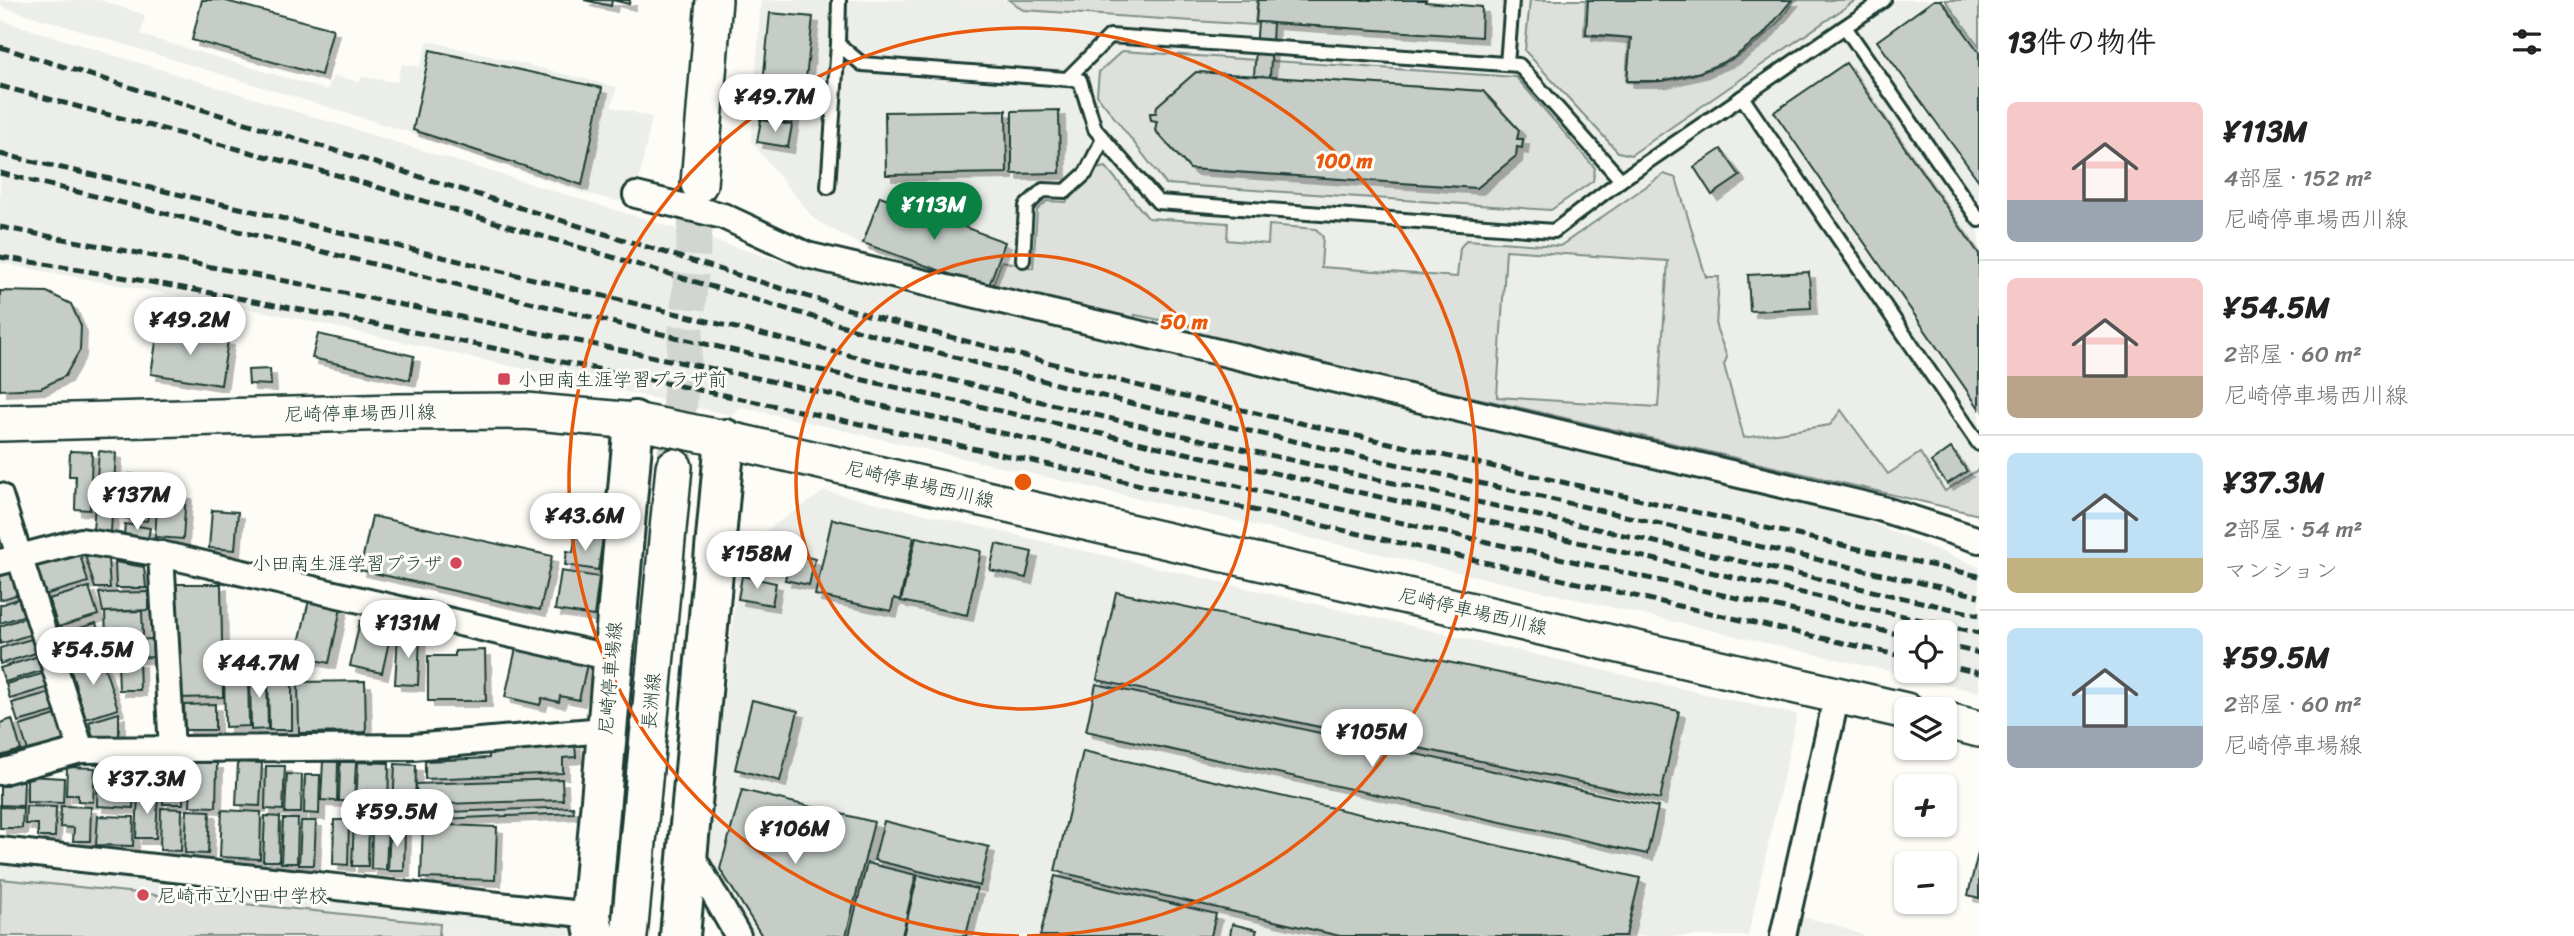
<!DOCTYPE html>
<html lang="ja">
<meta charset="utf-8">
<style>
:root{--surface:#fff;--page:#f6f6f6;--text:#222;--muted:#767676;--line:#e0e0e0;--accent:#0b8043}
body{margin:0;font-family:Sriracha,"Klee One",sans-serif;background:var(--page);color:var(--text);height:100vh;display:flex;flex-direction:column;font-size:26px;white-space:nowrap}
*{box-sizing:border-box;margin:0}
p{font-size:23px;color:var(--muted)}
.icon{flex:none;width:38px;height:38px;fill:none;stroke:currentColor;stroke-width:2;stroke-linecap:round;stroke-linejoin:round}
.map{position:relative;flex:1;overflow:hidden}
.drawer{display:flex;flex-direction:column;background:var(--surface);width:595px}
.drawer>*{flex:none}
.buttons{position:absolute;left:1894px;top:620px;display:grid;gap:14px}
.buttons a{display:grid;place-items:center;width:63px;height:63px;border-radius:10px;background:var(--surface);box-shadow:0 2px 5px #0004;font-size:35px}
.price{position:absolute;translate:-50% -60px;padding:0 16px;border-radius:24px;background:#fff;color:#222;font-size:23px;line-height:46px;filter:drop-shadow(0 2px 4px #0008)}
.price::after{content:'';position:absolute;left:50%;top:42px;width:21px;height:16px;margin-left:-10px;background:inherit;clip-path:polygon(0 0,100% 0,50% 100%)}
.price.current{background:var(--accent);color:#fff}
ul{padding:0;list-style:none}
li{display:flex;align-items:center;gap:21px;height:175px;padding:0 28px}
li+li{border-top:2px solid var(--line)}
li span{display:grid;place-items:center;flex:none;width:196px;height:140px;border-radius:10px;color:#555}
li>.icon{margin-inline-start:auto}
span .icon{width:84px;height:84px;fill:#fffc;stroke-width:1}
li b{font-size:30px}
h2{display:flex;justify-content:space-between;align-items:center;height:84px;padding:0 28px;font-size:30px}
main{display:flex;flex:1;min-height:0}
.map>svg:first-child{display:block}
.built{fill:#eceee9;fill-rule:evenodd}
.green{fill:#dde0db;stroke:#7e8e88;stroke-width:2;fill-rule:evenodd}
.building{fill:#c6cdc7;stroke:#1f3d34;stroke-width:2;filter:url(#shadow)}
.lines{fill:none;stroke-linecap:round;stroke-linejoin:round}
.secondary-tunnel{stroke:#d1d6d0;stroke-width:35;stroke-dasharray:35 18;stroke-linecap:butt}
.lane-casing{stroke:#1f3d34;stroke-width:18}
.street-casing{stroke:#1f3d34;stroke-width:30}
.secondary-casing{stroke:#1f3d34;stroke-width:40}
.primary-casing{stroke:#1f3d34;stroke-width:44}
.lane{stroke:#fdfcf7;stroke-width:12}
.street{stroke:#fdfcf7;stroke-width:24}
.secondary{stroke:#fdfcf7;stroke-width:35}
.primary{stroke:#fdfcf7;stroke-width:38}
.rail{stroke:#1f3d34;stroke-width:5;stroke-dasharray:10 5;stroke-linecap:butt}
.ring{fill:none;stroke:#e8590c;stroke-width:3.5}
.poi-dot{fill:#d1495b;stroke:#fdfcf7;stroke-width:2.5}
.labels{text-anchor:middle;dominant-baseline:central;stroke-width:6;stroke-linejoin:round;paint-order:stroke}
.poi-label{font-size:19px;fill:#1f3d34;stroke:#fdfcf7;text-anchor:start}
.street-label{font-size:19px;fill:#1f3d34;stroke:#fdfcf7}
.centre{fill:#e8590c;stroke:#fdfcf7;stroke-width:3.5}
.ring-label{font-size:21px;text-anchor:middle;font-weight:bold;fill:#e8590c;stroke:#fdfcf7;stroke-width:6;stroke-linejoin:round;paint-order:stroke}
</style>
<main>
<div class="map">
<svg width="1979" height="936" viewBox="0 0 1979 936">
<defs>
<filter id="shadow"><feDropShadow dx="6" dy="6" stdDeviation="0" flood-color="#0004"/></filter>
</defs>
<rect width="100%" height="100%" fill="#fdfcf7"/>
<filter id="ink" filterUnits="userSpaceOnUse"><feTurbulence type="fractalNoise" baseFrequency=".0143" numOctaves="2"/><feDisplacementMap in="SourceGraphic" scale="14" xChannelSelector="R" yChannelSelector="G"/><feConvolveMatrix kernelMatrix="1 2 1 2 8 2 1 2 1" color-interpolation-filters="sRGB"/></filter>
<g filter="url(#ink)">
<g class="built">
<polygon points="0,0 100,0 145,15 141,35 327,90 333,76 360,82 361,77 397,82 402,64 420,67 428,41 617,87 611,107 652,117 634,205 584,193 405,131 0,6"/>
<polygon points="761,0 1979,0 1979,515 1162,331 1164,322 1136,316 1134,326 988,293 871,251 814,219 751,141"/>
<path d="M0 20 822 274 1867 521 1979 567V692L742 407 730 415 286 316 0 263ZM1906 632H1944V670H1906Z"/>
<polygon points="825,491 1797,715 1748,936 750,936 707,860 741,547"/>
<polygon points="0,864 573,926 572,936 0,936"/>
<polygon points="1798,916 1836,925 1864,936 1794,936"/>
</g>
<g class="green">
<polygon points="1009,0 1257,0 1255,25 1023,10"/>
<path d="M1530 0H1586L1584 36 1629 37 1626 82C1693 85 1759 59 1794 0H1856L1631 155 1618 152 1525 51Z"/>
<polygon points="1945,0 1979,0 1979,46"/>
<path d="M1122 51 1516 77 1595 168 1593 181 1551 210 1166 184 1097 95 1099 72ZM1196 72 1483 91 1519 130 1517 139 1523 140 1522 147H1517L1516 156 1477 188 1190 169 1155 131 1157 121 1151 120 1150 114 1156 113 1157 106Z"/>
<path d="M1106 167 1148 218 1228 223 1227 240 1268 244 1269 225 1316 229 1323 237 1321 267 1457 277 1460 248 1466 240 1560 246 1664 174 1676 178 1706 277H1719L1716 327 1727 357 1724 365 1744 438 1830 425 1841 410 1888 474 1920 453 1945 491 1979 469V515L1522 408 1164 329 1165 321 1135 315 1133 325 990 292 1002 261 1033 268 1037 210 1047 201 1066 202 1096 169ZM1506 250 1668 261 1658 407 1497 397Z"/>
<polygon points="1,879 440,924 439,936 0,936"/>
</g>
<g class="building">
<polygon points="202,0 222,0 333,29 321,75 192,40"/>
<polygon points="584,0 630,0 629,4 612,0 611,6"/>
<polygon points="1258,0 1426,0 1425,2 1482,7 1481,37 1256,22"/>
<polygon points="1588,0 1792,0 1763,35 1733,58 1700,72 1662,81 1627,81 1631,38 1586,34"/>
<polygon points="1934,0 1941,0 1979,52 1979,181 1877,41"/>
<polygon points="770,13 813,17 805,87 763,83"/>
<polygon points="1258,22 1273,23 1270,77 1254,76"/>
<polygon points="430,50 602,88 582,185 413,130"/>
<polygon points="1846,63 1979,254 1979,408 1774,112"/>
<polygon points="1196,72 1483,91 1519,130 1517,139 1523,139 1522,148 1517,147 1516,156 1477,188 1190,169 1155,130 1157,121 1151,120 1150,113 1156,113 1157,106"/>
<polygon points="763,101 795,105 792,124 760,120"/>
<polygon points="1006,110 1007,173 886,175 885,112"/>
<polygon points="1059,110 1060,173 1012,174 1012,111"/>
<polygon points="761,120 792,125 788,147 757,142"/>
<polygon points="1721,149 1740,176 1712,195 1694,167"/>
<polygon points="880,196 1005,242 988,288 863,243"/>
<polygon points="1809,272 1811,308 1750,311 1748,275"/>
<polygon points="0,291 47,292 71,304 81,326 80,350 65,376 41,388 0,390"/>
<polygon points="158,330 228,340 221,385 151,374"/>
<polygon points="318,334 414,356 410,380 312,358"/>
<polygon points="270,369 271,385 249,384 248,370"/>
<polygon points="1951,448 1967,471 1947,484 1931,462"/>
<polygon points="70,451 92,452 90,510 75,509 76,476 69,476"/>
<polygon points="99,451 116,453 111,532 93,531"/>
<polygon points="130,474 154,478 152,489 128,485"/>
<polygon points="158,492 186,493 183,539 155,537"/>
<polygon points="126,495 152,498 147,521 123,518"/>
<polygon points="212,510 238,512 235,550 209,548"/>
<polygon points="372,516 552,556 540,610 360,570"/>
<polygon points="832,519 914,537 900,600 894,598 891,611 815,595"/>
<polygon points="125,524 150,528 148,539 124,536"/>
<polygon points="576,534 603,538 598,570 565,565 567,551 573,552"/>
<polygon points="916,537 981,551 967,615 901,601"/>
<polygon points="996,544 1032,552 1026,578 990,570"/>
<polygon points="79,551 88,582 44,595 35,565"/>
<polygon points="791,553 815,559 809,585 785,580"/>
<polygon points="85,555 108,559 110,588 95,588"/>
<polygon points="115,562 144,567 146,588 116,588"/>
<polygon points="561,571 599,577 594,616 555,610"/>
<polygon points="12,572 19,594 0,600 0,575"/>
<polygon points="742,576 776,583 772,605 738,599"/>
<polygon points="176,584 221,584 223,697 178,698"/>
<polygon points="89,587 98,615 58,627 49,599"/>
<polygon points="149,592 149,610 103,612 99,593"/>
<polygon points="1116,592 1679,711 1660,799 1097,680"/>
<polygon points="21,598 26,615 0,623 0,605"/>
<polygon points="309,600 341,608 329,663 296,656"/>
<polygon points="142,611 143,635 106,635 105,612"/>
<polygon points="27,617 32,634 0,644 0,626"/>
<polygon points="360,621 392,628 382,673 350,666"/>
<polygon points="96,623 104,649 69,660 61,634"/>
<polygon points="398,634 420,635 418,685 395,684"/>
<polygon points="35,638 39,652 0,664 0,648"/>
<polygon points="152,639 153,657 113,658 112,641"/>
<polygon points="516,648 587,664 579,700 560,696 559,702 542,698 540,705 505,697"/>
<polygon points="485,650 486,701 428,701 428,656 455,656 455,651"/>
<polygon points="39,656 44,670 5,682 0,668"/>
<polygon points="101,656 118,709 86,719 69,665"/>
<polygon points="139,661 140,690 119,690 118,662"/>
<polygon points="248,667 249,726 225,727 224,668"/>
<polygon points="250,670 267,670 268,729 251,730"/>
<polygon points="268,671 292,671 292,730 269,730"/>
<polygon points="45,673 49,687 10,699 6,684"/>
<polygon points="365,681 366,732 299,733 298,682"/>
<polygon points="1096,684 1658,807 1647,854 1086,731"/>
<polygon points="51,692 57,711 18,722 12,703"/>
<polygon points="752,700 798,711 780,781 735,769"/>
<polygon points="215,704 215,730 185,730 184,705"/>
<polygon points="119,713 119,737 93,737 89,722"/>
<polygon points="59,714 67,739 28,751 20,726"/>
<polygon points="12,719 21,750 0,756 0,723"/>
<polygon points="575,743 576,757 563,758 563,773 425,779 425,761 489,758 489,750"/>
<polygon points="1083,751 1640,878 1626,936 1340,936 1055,871"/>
<polygon points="323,761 338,762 337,801 321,800"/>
<polygon points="164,762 184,763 183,804 163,804"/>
<polygon points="192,762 217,763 216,807 190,806"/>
<polygon points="238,762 262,763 260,806 236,805"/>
<polygon points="340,762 356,762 354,801 339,801"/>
<polygon points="358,762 389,763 388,810 356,809"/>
<polygon points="98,763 134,764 133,808 97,806"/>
<polygon points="395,764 416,765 415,812 393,811"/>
<polygon points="266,766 285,766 283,810 265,809"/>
<polygon points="67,767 95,768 93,802 78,801 78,795 66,795"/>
<polygon points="287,774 302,775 301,813 285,813"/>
<polygon points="305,775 320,775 319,814 304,813"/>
<polygon points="27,776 64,778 63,803 27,802"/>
<polygon points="562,779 563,800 417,805 416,784"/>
<polygon points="7,780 24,781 23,806 0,805 0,786 7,786"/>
<polygon points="742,790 874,822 846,936 762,936 720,869"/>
<polygon points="138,793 158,793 156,838 136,838"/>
<polygon points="26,806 56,807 55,837 38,837 38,824 25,824"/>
<polygon points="61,806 91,807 90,841 73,841 74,828 60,827"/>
<polygon points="0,807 23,808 22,828 0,828"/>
<polygon points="573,807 574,813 421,820 421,813"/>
<polygon points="161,808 182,809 181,851 160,850"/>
<polygon points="187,810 210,811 208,854 185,853"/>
<polygon points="222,810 261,812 260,859 220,857"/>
<polygon points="98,816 134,817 133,846 96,845"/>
<polygon points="265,816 280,817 279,861 263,861"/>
<polygon points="283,819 298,819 297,863 281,863"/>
<polygon points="334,820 349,820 348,865 333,864"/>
<polygon points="301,821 316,821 314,865 299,865"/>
<polygon points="354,821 369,822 368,866 352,866"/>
<polygon points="884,821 989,847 980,886 874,860"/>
<polygon points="423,824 497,827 495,880 421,878"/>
<polygon points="372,825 388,826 386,870 371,869"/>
<polygon points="390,826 405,827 404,871 388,871"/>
<polygon points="1979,849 1979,898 1968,895"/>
<polygon points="867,863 916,875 902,936 849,936"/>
<polygon points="918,875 977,889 966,936 903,936"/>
<polygon points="1055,876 1216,914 1211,936 1040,936"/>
<polygon points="1232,924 1257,930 1255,936 1230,936"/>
</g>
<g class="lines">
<polyline class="secondary-tunnel" points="674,467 699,184"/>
<g class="lane-casing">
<g id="lane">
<polyline points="839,0 838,44 862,64 1080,80 1095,129 1158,202 1554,231 1621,180 1884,0"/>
<polyline points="1845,27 1979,220"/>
<polyline points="1507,64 1512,0"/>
<polyline points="1067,79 1110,36 1519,65 1621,180"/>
<polyline points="1742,97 1979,444"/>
<polyline points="828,187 838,44"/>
<polyline points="1023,260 1026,206 1043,190 1066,191 1086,173 1103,139"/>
</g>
</g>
<g class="street-casing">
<g id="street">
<polyline points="636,195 723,216 807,255 1879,508 1979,540"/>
<polyline points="0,496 81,750"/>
<polyline points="161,554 172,750"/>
<polyline points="0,562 81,541 161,554 612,658"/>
<polyline points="0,772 81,750 413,747 592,731 606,734"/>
<polyline points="688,849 738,936"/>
<polyline points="0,850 591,915"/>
<polyline points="1783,936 1837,695"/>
</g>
</g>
<g class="secondary-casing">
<g id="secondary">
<polyline points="699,184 714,0"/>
<polyline points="0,423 398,412 526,411 634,421 725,439 1906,711"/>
<polyline points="1944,720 1979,729"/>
<polyline points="629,936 674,467"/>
</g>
</g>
<g class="primary-casing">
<g id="primary">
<polyline points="595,936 591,915 634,421"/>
<polyline points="680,936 725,439"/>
</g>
</g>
<use href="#lane" class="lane"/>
<use href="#street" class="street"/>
<use href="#secondary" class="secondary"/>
<use href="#primary" class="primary"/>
<g class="rail">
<polyline points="0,47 877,318 1167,393 1979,576"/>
<polyline points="0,86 340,176 874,335 1002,370 1161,411 1979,596"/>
<polyline points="0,154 244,209 1158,430 1979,615"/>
<polyline points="0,173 648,331 1979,633"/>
<polyline points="0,227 291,282 757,378 1906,636"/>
<path d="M0 257C193 287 385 326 577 365 1022 455 1463 558 1906 657"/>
<polyline points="1944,645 1979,653"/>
<polyline points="1944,665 1979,673"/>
</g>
</g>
</g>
<g class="ring">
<circle cx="1023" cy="482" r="227"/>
<path d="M1019 936A454 454 0 1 1 1027 936"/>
</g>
<g class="poi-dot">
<rect x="497" y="372" width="14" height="14" rx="3.5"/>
<circle cx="456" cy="563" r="7"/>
<circle cx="143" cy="895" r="7"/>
</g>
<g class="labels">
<g class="poi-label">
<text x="518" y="379">小田南生涯学習プラザ前</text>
<text x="442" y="563" text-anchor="end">小田南生涯学習プラザ</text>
<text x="157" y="895">尼崎市立小田中学校</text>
</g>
<g class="street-label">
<text transform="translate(360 413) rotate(-1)">尼崎停車場西川線</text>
<text transform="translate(920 484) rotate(13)">尼崎停車場西川線</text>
<text transform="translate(1473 611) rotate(13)">尼崎停車場西川線</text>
<text transform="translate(610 678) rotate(-85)">尼崎停車場線</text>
<text transform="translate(651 701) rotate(-85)">長洲線</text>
</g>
</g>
<circle cx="1023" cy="482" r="10" class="centre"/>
<g class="ring-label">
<text x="1344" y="168">100 m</text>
<text x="1184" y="329">50 m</text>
</g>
</svg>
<div class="buttons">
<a><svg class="icon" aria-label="locate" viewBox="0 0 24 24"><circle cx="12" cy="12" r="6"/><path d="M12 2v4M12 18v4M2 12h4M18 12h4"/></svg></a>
<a><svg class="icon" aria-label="layers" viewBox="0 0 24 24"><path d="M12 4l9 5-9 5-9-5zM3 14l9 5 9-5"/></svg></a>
<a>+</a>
<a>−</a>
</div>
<b class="price" style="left:775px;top:134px">¥49.7M</b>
<b class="price current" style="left:934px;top:242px">¥113M</b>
<b class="price" style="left:190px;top:357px">¥49.2M</b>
<b class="price" style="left:137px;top:532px">¥137M</b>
<b class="price" style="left:585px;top:553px">¥43.6M</b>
<b class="price" style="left:757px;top:591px">¥158M</b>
<b class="price" style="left:408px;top:660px">¥131M</b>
<b class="price" style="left:93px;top:687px">¥54.5M</b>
<b class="price" style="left:259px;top:700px">¥44.7M</b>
<b class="price" style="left:1372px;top:769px">¥105M</b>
<b class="price" style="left:147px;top:816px">¥37.3M</b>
<b class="price" style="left:397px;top:849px">¥59.5M</b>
<b class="price" style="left:795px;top:866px">¥106M</b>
</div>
<section class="drawer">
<h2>13件の物件<svg class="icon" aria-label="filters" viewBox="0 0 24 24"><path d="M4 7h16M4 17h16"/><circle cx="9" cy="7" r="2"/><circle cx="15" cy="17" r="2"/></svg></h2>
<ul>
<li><span style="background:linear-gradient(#f6c9c9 70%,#9aa5b1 0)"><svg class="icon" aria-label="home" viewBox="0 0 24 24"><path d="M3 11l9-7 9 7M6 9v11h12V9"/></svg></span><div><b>¥113M</b><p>4部屋 · 152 m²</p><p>尼崎停車場西川線</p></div></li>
<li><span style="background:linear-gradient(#f6c9c9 70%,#b9a48a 0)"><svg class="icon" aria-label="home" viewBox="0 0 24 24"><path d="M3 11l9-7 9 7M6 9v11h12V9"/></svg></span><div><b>¥54.5M</b><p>2部屋 · 60 m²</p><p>尼崎停車場西川線</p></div></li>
<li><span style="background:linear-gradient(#bfe0f5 75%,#c2b280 0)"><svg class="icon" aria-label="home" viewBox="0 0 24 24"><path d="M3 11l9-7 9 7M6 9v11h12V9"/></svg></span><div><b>¥37.3M</b><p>2部屋 · 54 m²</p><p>マンション</p></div></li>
<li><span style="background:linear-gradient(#bfe0f5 70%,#9aa5b1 0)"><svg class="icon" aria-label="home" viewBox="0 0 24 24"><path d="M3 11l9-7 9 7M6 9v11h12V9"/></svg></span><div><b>¥59.5M</b><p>2部屋 · 60 m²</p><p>尼崎停車場線</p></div></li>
</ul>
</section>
</main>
